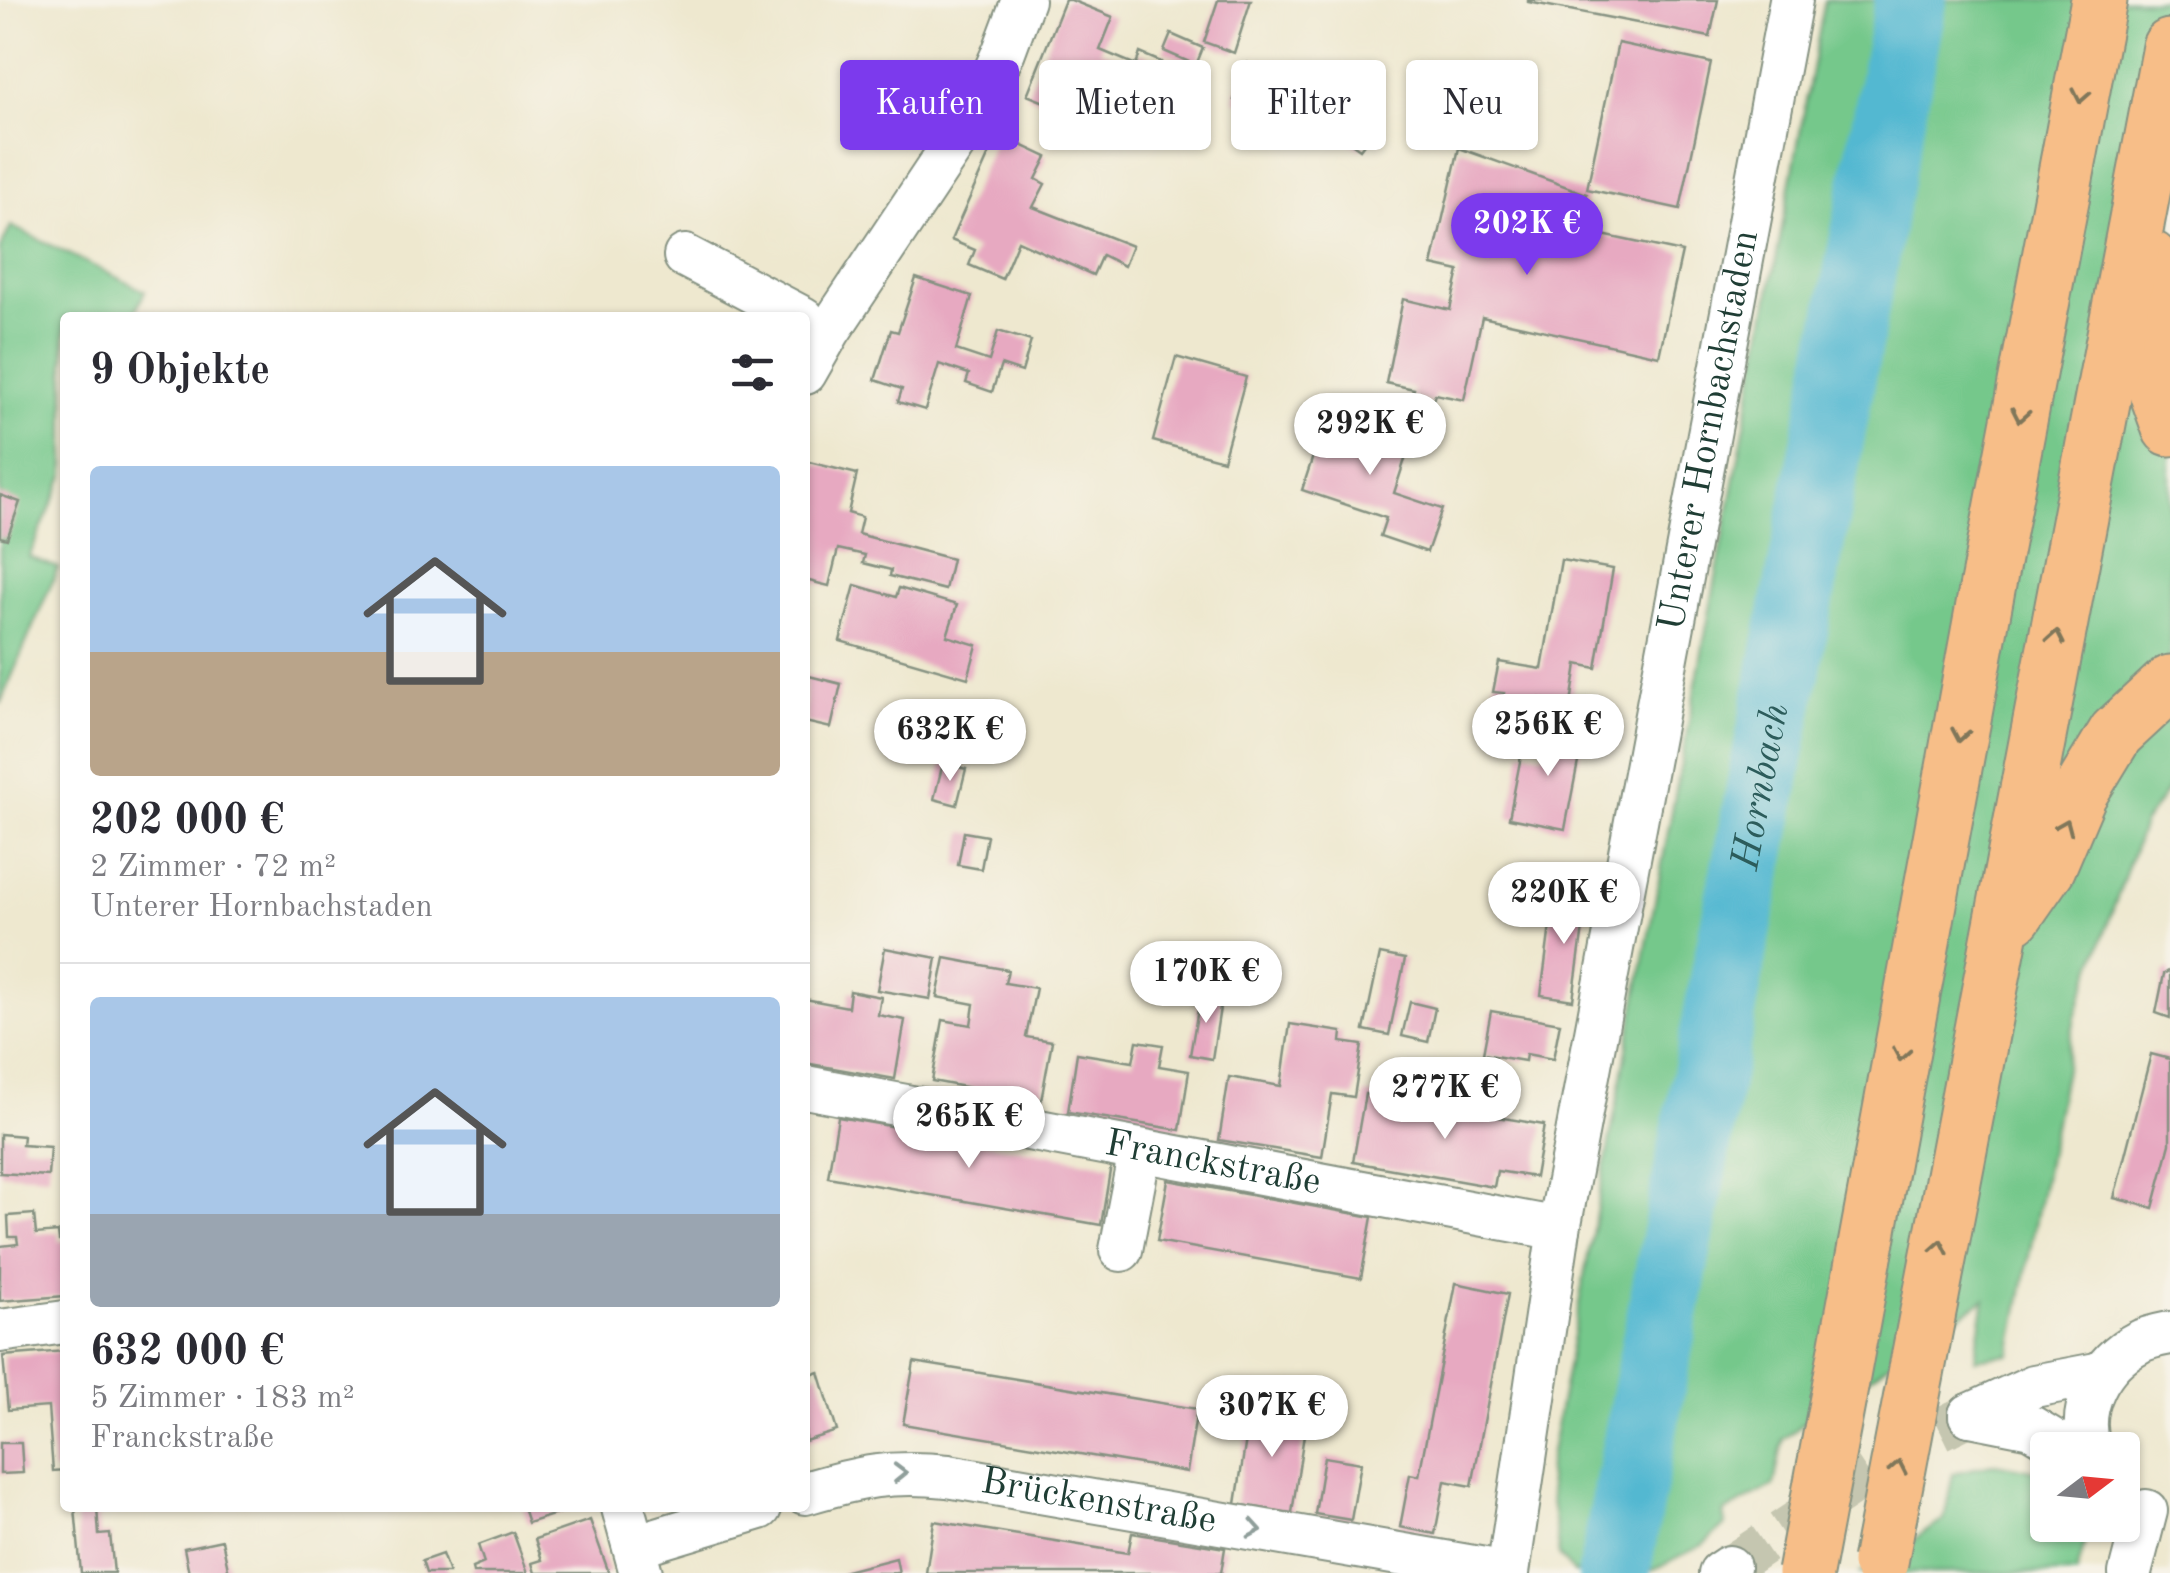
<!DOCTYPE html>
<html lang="de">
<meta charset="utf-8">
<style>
:root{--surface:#fff;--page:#f7f7f7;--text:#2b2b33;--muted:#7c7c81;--line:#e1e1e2;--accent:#7c3aed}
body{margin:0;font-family:"Old Standard TT",serif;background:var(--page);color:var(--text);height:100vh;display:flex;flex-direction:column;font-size:38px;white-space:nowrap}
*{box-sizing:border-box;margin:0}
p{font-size:32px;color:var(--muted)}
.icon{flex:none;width:55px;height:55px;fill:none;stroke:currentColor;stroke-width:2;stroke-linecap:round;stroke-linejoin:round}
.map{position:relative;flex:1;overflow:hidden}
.panel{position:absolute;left:60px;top:312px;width:750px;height:1200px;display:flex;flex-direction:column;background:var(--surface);border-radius:10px;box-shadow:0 2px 8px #0004}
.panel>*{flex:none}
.top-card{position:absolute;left:840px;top:60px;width:950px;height:90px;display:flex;gap:20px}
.needle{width:65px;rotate:74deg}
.fabs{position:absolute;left:2030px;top:1432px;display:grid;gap:20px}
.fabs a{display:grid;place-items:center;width:110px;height:110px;border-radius:10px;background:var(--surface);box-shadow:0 2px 8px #0004;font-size:50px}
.price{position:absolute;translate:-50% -85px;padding:0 22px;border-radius:35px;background:#fff;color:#222;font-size:32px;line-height:65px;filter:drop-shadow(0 2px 5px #0008)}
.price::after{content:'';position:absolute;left:50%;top:60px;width:30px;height:22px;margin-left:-15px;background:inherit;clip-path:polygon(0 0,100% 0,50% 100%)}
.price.selected{background:var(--accent);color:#fff}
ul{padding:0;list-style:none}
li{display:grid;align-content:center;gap:20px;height:530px;padding:0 30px}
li+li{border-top:2px solid var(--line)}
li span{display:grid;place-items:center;height:310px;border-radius:10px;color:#555}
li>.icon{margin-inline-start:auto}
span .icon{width:180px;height:180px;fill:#fffc;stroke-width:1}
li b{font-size:42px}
h2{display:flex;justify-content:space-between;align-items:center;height:120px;padding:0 30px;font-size:42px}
.tag{padding:0 35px;border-radius:10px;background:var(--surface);box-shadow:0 2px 8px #0004;font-size:35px;line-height:90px}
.tag.selected{background:var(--accent);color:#fff}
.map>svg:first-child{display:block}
.green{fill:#74c88b;stroke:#4a8260;stroke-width:2.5}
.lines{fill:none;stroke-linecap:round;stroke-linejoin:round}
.river{stroke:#53b8d1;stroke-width:72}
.building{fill:#e7a9c1}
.minor-tunnel{stroke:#c5c6b0;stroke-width:42;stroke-dasharray:42 21;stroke-linecap:butt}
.minor-casing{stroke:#869282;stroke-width:46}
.highway-casing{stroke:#869282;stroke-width:59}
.minor{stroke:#fff;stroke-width:42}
.highway{stroke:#f7be88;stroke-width:55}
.highway-bridge-casing{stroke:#869282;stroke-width:59;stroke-linecap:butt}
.highway-bridge{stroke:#f7be88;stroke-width:55}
.oneway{stroke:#80775a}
.oneway2{stroke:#8f9e9a}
.labels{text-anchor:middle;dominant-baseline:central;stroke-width:8;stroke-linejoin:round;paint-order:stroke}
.street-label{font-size:38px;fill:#1f3d34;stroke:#f7f3e8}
.water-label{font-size:40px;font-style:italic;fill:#2c5c5b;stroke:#f7f3e8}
</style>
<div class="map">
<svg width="2170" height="1573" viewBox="0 0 2170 1573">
<rect width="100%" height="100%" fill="#f7f3e8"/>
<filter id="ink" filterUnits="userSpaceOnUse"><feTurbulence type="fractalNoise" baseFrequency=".01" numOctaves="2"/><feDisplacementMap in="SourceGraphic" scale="20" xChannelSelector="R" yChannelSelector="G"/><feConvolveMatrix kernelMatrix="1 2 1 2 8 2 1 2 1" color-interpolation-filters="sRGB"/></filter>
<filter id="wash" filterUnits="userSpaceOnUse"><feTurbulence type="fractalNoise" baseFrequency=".0048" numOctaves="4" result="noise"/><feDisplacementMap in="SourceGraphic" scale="40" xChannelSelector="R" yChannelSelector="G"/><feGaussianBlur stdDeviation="2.25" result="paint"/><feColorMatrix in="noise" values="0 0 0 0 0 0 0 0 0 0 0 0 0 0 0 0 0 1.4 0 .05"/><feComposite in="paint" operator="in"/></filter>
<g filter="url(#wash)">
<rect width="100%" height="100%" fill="#eee8cf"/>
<g class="green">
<polygon points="1825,0 2170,0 2170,786 2143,824 2075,1017 2010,1354 1975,1359 1985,1299 1838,1398 1783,1439 1774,1485 1723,1513 1725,1525 1703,1545 1646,1573 1574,1573 1559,1555 1547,1473"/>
<polygon points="11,226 145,291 133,317 65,318 65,474 29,557 58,568 0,704 0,249"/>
<polygon points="1996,1463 2031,1470 2047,1478 2048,1525 2083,1525 2084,1545 2077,1573 1861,1573 1944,1520 1953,1473"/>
</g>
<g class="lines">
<path class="river" id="s1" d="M1614 1573 1911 0"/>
</g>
<g id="blocks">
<g class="building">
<polygon points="1065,0 1071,0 1113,17 1100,50 1136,65 1140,53 1161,62 1148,93 1092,70 1074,114 1027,95"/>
<polygon points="1218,0 1251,0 1234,53 1204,42"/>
<polygon points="1528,0 1718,0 1710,37 1528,2"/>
<polygon points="1171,34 1203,48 1196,65 1164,51"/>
<polygon points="1618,43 1711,63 1680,209 1587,189"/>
<polygon points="1248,63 1293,81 1277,122 1251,112 1253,107 1234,100"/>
<polygon points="1349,116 1372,133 1360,149 1337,133"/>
<polygon points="998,134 1047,157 1036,179 1045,184 1033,207 1132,246 1124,266 1102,255 1093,275 1018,241 1002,279 969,265 975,250 951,240"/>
<polygon points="1459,148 1587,194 1579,230 1682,252 1659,356 1482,317 1464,400 1435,394 1432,403 1412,398 1414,389 1386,383 1403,299 1450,310 1459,271 1432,265"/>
<polygon points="916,278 972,296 956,350 989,361 998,331 1031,341 1022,372 1001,365 992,392 966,383 969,374 939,364 925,410 898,402 902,389 875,380 891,330 898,332"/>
<polygon points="1176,357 1246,377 1223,460 1153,441"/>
<polygon points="1328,410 1412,438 1394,493 1442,509 1427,552 1380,536 1386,518 1302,490"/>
<polygon points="805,461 857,474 848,513 862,517 858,534 952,559 945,590 890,576 891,570 863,563 865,555 838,549 829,586 805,580"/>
<polygon points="0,495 20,502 7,539 0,537"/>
<polygon points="1561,560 1613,569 1596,668 1577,664 1571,704 1540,698 1536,721 1500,715 1504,693 1493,692 1499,662 1542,669"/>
<polygon points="855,585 896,597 899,588 957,605 947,636 977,645 968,678 840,641"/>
<polygon points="805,675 841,684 831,728 805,722"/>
<polygon points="914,703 948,711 944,732 933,729 929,746 905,741"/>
<polygon points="1549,724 1584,731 1565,829 1509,818 1522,751 1543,755"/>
<polygon points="943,763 966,769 957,805 934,799"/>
<polygon points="964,832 987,836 981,869 958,865"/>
<polygon points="1554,895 1587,899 1573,1000 1541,995"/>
<polygon points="885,948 937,958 930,999 877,990"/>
<polygon points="1380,954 1405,959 1389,1035 1364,1030"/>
<polygon points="945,958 1008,970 1005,983 1036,988 1026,1037 1052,1041 1041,1101 932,1081 943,1020 971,1025 974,1004 937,997"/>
<polygon points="2170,970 2170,1018 2156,1013 2164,974"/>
<polygon points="850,991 881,997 878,1015 905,1020 895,1079 805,1063 805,999 848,1007"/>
<polygon points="1201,992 1222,995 1212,1059 1190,1055"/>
<polygon points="1410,1002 1435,1008 1428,1042 1402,1036"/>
<polygon points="1491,1011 1560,1023 1553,1059 1526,1054 1525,1061 1483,1054"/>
<polygon points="1290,1024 1342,1032 1341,1042 1362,1045 1354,1097 1332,1094 1322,1157 1219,1140 1229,1077 1281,1086"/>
<polygon points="1137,1041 1163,1045 1159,1066 1189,1071 1180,1130 1068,1112 1077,1053 1133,1062"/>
<polygon points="2151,1054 2170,1059 2170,1144 2153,1208 2114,1198"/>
<polygon points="1365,1094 1544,1125 1535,1177 1497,1171 1494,1187 1353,1162"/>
<polygon points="838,1117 1111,1165 1101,1225 828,1177"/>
<polygon points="0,1134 23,1136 22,1145 50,1147 48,1176 0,1173"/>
<polygon points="1168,1180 1372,1217 1361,1278 1157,1241"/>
<polygon points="34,1214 36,1234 58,1232 59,1241 65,1241 65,1296 0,1301 0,1246 18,1244 17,1237 9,1237 8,1216"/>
<polygon points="1456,1283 1508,1294 1472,1486 1445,1481 1435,1534 1400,1527 1410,1474 1419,1476"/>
<polygon points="65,1351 65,1470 53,1471 48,1407 8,1410 3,1356"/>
<polygon points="914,1362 1197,1409 1187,1472 903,1424"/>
<polygon points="819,1372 837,1431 805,1441 805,1377"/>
<polygon points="1251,1406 1307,1415 1292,1513 1236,1504"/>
<polygon points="0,1443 21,1443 23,1473 0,1474"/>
<polygon points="1324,1457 1361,1463 1351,1520 1315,1514"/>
<polygon points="75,1508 97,1508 99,1535 110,1534 114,1573 81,1573"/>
<polygon points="523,1508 575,1508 528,1523"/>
<polygon points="590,1520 609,1573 535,1573 532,1563 542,1560 535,1539"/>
<polygon points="934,1521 1128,1553 1132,1533 1225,1548 1221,1573 926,1573"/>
<polygon points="513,1532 528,1573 473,1573 472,1568 484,1563 478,1545"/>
<polygon points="222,1540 229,1573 189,1573 184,1548"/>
<polygon points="442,1554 449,1573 426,1573 422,1561"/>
<polygon points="896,1558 899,1573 842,1573 842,1572"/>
</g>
</g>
</g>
<g filter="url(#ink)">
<use href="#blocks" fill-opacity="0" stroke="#869282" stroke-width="2.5"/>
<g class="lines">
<polyline class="minor-tunnel" points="1729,1567 1919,1440 1970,1415"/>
<g class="minor-casing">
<g id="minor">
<polyline points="685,256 803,318"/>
<polyline points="805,373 829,331 981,103 1004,51 1023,0"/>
<path id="s2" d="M805 1087 1559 1229"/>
<polyline points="1121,1250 1140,1151"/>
<polyline points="0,1331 65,1322"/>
<polyline points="1970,1415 2034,1386 2102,1373"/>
<polyline points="1970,1415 2031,1427 2069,1450"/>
<path d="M2090 1450C2076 1407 2100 1362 2139 1342 2148 1337 2160 1335 2170 1333"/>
<path id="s3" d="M805 1493C860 1477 890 1470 948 1476L1508 1573"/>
<polyline points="623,1508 641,1573"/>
<polyline points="634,1546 760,1508"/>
<path id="s4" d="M1508 1573 1559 1229 1791 0"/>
<polyline points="1720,1573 1729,1567"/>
<polyline points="2130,1573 2146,1511"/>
</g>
</g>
<g class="highway-casing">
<g id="highway">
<polyline points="2151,259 2155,386 2170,428"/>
<polyline points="2014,916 2048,867 2079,794 2116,733 2170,683"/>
<polyline points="1922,1343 2170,47"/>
<polyline points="1838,1398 1984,605 2099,0"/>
</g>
</g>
<use href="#minor" class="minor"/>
<use href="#highway" class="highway"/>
<g class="highway-bridge-casing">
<g id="highway-bridge">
<polyline points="1880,1562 1922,1343"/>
<polyline points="1805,1573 1838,1398"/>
</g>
</g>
<use href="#highway-bridge" class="highway-bridge"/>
</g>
<defs><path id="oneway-chevron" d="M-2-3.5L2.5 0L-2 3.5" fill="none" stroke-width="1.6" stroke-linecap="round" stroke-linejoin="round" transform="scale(2.5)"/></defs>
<g class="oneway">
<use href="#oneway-chevron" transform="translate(2081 96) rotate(101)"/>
<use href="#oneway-chevron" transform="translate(2020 415) rotate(101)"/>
<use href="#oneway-chevron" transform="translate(2056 637) rotate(-79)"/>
<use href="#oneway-chevron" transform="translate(1960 735) rotate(100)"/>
<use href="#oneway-chevron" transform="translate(2065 826) rotate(-67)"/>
<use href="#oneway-chevron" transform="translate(1901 1054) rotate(100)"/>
<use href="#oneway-chevron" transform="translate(1940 1247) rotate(-79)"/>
<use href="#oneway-chevron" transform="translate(1898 1467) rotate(-79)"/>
</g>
<g class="oneway2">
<use href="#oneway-chevron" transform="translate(900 1473) rotate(-1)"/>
<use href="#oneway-chevron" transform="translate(1255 1529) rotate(10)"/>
</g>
</g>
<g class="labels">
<g class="street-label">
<text stroke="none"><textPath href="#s4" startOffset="1160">Unterer Hornbachstaden</textPath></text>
<text stroke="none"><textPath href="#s2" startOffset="415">Franckstraße</textPath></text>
<text stroke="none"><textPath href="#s3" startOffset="298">Brückenstraße</textPath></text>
</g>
<g class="water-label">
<text stroke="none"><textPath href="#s1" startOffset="800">Hornbach</textPath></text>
</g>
</g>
</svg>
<div class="fabs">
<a><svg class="needle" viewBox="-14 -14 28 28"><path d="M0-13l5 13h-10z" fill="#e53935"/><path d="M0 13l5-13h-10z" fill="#7c7c81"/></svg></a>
</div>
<b class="price selected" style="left:1527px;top:278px">202K €</b>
<b class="price" style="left:1370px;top:478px">292K €</b>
<b class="price" style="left:1548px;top:779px">256K €</b>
<b class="price" style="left:950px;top:784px">632K €</b>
<b class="price" style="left:1564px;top:947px">220K €</b>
<b class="price" style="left:1206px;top:1026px">170K €</b>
<b class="price" style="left:1445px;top:1142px">277K €</b>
<b class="price" style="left:969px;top:1171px">265K €</b>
<b class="price" style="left:1272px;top:1460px">307K €</b>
<div class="top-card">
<a class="tag selected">Kaufen</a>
<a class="tag">Mieten</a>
<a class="tag">Filter</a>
<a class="tag">Neu</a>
</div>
<section class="panel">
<h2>9 Objekte<svg class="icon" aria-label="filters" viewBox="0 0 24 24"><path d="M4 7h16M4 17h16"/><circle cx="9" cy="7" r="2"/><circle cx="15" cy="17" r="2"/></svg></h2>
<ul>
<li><span style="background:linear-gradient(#a9c7e8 60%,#b9a48a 0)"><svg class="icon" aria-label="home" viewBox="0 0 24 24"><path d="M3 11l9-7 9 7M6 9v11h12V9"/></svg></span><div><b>202 000 €</b><p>2 Zimmer · 72 m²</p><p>Unterer Hornbachstaden</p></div></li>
<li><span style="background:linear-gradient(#a9c7e8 70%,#9aa5b1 0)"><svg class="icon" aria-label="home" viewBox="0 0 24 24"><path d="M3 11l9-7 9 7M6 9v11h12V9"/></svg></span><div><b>632 000 €</b><p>5 Zimmer · 183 m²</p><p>Franckstraße</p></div></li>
</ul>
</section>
</div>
